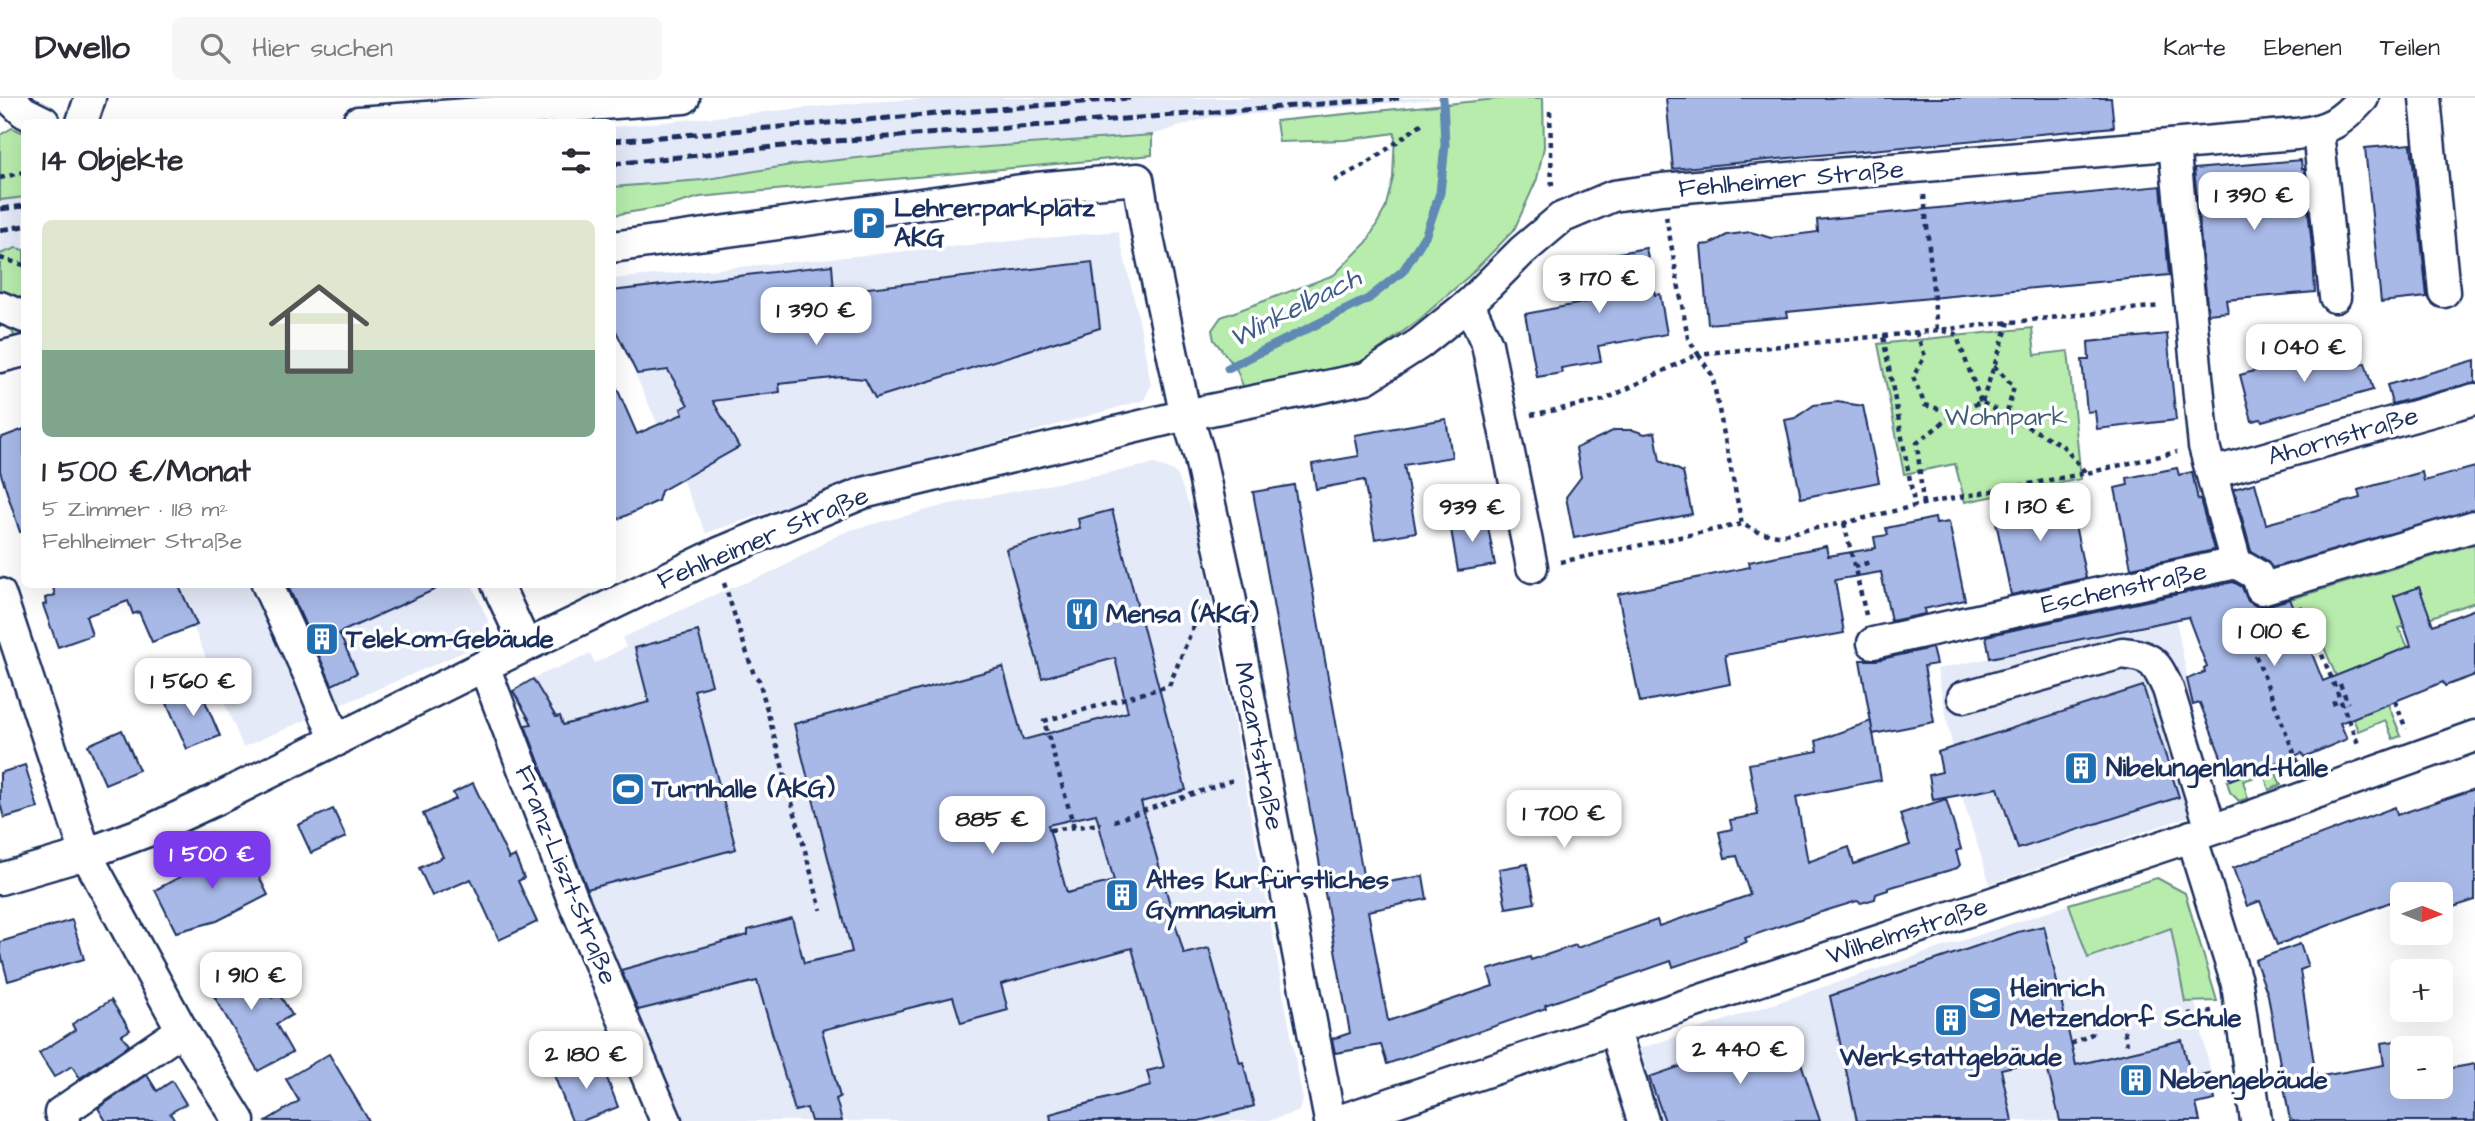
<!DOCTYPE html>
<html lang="de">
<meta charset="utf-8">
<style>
:root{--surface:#fff;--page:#f7f7f7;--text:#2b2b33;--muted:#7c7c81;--line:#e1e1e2;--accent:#7c3aed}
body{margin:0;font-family:"Architects Daughter",sans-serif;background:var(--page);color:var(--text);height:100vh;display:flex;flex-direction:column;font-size:26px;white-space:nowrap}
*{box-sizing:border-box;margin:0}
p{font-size:23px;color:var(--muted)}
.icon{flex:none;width:38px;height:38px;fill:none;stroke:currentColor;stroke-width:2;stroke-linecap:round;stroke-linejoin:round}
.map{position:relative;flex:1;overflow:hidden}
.side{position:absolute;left:21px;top:21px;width:595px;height:469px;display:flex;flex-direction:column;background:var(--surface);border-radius:10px;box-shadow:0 7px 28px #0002}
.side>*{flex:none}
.needle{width:46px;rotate:91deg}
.fabs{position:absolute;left:2390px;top:784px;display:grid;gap:14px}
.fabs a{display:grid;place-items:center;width:63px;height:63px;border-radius:10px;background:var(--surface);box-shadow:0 7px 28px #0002;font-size:35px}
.price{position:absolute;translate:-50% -60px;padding:0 16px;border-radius:14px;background:#fff;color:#222;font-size:23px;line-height:46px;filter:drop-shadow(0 2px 4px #0008)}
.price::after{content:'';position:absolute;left:50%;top:42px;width:21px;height:16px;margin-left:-10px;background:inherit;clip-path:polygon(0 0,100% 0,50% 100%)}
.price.active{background:var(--accent);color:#fff}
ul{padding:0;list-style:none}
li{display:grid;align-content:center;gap:14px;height:371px;padding:0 21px}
li span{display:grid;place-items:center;height:217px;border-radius:10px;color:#555}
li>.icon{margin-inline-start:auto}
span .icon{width:126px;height:126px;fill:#fffc;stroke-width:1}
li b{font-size:30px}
h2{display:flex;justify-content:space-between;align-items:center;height:84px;padding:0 21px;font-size:30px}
header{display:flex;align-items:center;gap:42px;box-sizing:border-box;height:98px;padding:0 35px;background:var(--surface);border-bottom:2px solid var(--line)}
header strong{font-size:33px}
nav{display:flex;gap:38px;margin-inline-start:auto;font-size:24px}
.search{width:490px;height:63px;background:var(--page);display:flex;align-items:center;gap:18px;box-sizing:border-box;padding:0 24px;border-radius:10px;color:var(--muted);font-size:26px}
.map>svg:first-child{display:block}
.built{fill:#e5eaf8}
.green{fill:#b8ecad;stroke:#6a8e86;stroke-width:2}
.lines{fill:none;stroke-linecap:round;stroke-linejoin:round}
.stream{stroke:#608ab4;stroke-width:9}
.building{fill:#a8b9e8;stroke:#1b2f5e;stroke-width:2;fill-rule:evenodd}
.minor-casing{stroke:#1b2f5e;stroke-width:35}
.path{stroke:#1b2f5e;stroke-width:4.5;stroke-dasharray:5 5;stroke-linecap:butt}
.minor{stroke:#fff;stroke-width:30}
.rail{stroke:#1b2f5e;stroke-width:5;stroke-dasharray:10 5;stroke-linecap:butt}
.labels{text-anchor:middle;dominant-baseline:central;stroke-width:7;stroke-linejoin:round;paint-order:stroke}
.street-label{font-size:26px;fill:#1b2f5e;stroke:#fff}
.poi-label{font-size:26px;font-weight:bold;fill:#1b2f5e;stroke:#fff;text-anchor:start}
.park-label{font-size:26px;fill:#425e72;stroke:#fff}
.water-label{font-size:28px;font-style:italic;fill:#3e5d89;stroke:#fff}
</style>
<header>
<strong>Dwello</strong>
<div class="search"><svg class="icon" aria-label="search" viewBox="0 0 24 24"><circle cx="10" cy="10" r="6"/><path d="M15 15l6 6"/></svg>Hier suchen</div>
<nav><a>Karte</a><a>Ebenen</a><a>Teilen</a></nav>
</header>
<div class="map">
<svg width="2475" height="1023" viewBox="0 0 2475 1023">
<rect width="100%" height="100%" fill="#fff"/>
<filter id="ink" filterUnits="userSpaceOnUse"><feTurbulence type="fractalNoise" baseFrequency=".0143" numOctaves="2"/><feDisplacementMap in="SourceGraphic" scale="14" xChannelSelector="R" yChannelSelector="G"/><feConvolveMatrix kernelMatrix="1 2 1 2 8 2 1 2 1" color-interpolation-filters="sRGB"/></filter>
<g filter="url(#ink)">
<g class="built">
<polygon points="944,0 1448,0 1207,20 1152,37 904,55 791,67 702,82 613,89 613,29 867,4"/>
<polygon points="24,99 24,152 16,150 0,156 0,102"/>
<polygon points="1118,133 1138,217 1151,287 1144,302 880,377 706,435 613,226 612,181"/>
<polygon points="1154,366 1172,372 1178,378 1194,419 1201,445 1303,1003 1298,1014 1268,1023 680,1023 514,621 546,602 533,580 590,556 595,565 626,549 622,540 709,499 777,472 838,437 851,432 950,406"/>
<polygon points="176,487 472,487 496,540 243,649"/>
<polygon points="2176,522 2196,624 2222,707 1990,786 1963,702 1937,571"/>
<polygon points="2074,805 2177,824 2217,1002 2196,1007 2200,1023 1636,1023 1615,959"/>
</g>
<g class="green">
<polygon points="1507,0 1543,0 1544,49 1537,81 1514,132 1469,178 1420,221 1358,267 1245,293 1236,270 1214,242 1212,232 1221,219 1334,177 1367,144 1385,111 1393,80 1395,35 1345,42 1279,44 1276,23"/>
<polygon points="12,30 24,35 24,99 0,102 0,37"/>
<polygon points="1152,37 1152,57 700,99 669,108 613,117 613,89 702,82 791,67 904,55"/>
<polygon points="16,150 24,152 24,249 19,250 10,228 0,228 0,156"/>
<polygon points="2032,230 2035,257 2068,253 2081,381 1965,404 1955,366 1904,376 1878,246"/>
<polygon points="2475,446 2475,504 2399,530 2408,549 2336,578 2317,532 2304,537 2233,518"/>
<polygon points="2388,606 2401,638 2393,641 2385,622 2358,633 2350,612 2361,617"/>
<polygon points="2272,666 2281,687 2269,692 2264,676 2243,683 2248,700 2239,703 2230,694 2227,683"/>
<polygon points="2157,780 2185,795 2217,903 2185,904 2171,830 2088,860 2069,806"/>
</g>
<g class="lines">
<polyline class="stream" points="1228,270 1368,201 1403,173 1426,136 1440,95 1445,47 1443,0"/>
</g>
<g class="building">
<polygon points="1666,0 2111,0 2114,29 1673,71"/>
<polygon points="2411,46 2427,199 2381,204 2365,50"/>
<polygon points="2301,62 2302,71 2304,71 2313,159 2315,194 2226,202 2228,214 2208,216 2194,71"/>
<polygon points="2161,88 2169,177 1787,214 1788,219 1708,226 1701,147 1710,146 1727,137 1751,134 1771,140 1818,134 1817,122"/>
<polygon points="1646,150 1655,197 1660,196 1667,236 1598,248 1601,263 1561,270 1562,275 1537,279 1525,216 1593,203 1585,161"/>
<polygon points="1092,164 1100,230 875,300 865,281 842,279 779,286 780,294 713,303 739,349 661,393 658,403 612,424 612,279 637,336 683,316 681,311 688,307 668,272 637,276 612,225 612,193 832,167 834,194"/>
<polygon points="2167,236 2176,322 2097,331 2095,313 2087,314 2082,262 2089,262 2088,244"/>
<polygon points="2347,247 2353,269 2365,265 2373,292 2262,323 2261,321 2252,323 2240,277"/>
<polygon points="2475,262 2475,284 2392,306 2387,287"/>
<polygon points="1837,304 1863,308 1879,384 1801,400 1785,322 1795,320 1814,307"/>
<polygon points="1446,321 1452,359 1404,367 1416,434 1375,441 1364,382 1316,391 1312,366 1359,358 1355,337"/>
<polygon points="24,331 24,433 20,434 0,373 0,340"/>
<polygon points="1615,332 1633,332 1645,336 1655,334 1660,363 1683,374 1692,416 1574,440 1566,399 1581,379 1576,350"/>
<polygon points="2475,369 2475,411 2272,470 2266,462 2251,453 2234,391 2255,385 2266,426 2360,400 2358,392 2422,374 2424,383"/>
<polygon points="2177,370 2179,377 2192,374 2198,402 2200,401 2214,452 2131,470 2115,390 2128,387 2127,380"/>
<polygon points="1294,387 1365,788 1423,778 1427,801 1368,813 1388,923 1493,888 1488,872 1530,859 1531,862 1576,847 1577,850 1657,822 1659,828 1750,797 1737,758 1725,760 1719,734 1732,731 1730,722 1758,717 1749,666 1818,653 1816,643 1871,623 1881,682 1796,699 1808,764 1849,749 1854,766 1910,747 1900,716 1946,701 1961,751 1956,753 1960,767 1957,770 1888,790 1888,792 1876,796 1875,801 1861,805 1857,803 1815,816 1745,840 1747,844 1673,869 1671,863 1545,907 1546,910 1387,966 1381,947 1335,955 1332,941 1350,935 1253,394"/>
<polygon points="2055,395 2056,401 2069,398 2086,480 2011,497 1994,414 2007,411 2006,405"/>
<path d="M1112 412 1186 692 1141 704 1184 856 1209 850 1240 965 1243 964 1254 1008 1199 1023H1051L1050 1016 1151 988 1147 973 1164 969 1132 850 1001 886 1008 912 961 925 953 899 822 932 840 999 836 1001 842 1023H811L807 1010 795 1013 757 883 638 912 621 872 748 837V832L792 820 804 865 852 854 794 626 1003 569 1023 642 1128 614 1115 560 1042 580 1006 451 1080 430 1078 421ZM1096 716 1114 783 1067 795 1048 727Z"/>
<polygon points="1486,418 1495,467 1458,473 1450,425"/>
<polygon points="1935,420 1936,426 1949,424 1965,502 1924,511 1925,516 1891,523 1881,474 1835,482 1844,535 1725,557 1730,586 1640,604 1618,496 1750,469 1749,464 1826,448 1828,458 1876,450 1874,439 1888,437 1886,430"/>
<polygon points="2233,484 2242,489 2248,503 2256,508 2266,508 2290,501 2323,583 2411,548 2394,498 2419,489 2433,527 2475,511 2475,577 2445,588 2443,584 2340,625 2347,641 2304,659 2302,655 2230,682 2200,605 2193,607 2187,581 2205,574 2204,571 2207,569 2188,519 1990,560 1986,538"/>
<polygon points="52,486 178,486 197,527 152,544 139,514 133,516 128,503 86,518 92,537 58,549 43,507 46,506 45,500 55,497"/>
<polygon points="287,486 447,486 339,535 357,575 332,587"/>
<polygon points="698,533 712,587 694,592 736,751 587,791 525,627 532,626 513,593 533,581 556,619 560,618 563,627 649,604 635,550"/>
<polygon points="1932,550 1936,566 1924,568 1934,624 1873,636 1860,562 1877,562"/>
<polygon points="2143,588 2179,699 2018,751 1998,690 1933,702 1929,677 1942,674 1938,654"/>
<polygon points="199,589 220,638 187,651 166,603"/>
<polygon points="122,632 139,672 105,686 88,647"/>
<polygon points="25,667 38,710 4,720 0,705 0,675"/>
<polygon points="473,685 509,761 515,758 524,780 518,783 537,824 499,842 471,781 432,798 419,770 443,759 423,716 456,701 453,695"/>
<polygon points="2475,691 2475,802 2441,813 2441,796 2403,796 2403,827 2393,803 2277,847 2260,803 2247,808 2233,770 2395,709 2397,717"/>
<polygon points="333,711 346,739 311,755 298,727"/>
<polygon points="243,746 268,797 217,823 176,834 155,792"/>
<polygon points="1527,766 1535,805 1506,810 1499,771"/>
<polygon points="72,822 84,861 8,883 0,852 0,844"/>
<polygon points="2044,828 2076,967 2182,942 2191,979 2209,975 2215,1002 2196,1006 2200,1023 2060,1023 2045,961 2001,971 2012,1023 1857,1023 1830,898 2018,834"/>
<polygon points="2300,846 2308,869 2300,872 2316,979 2384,967 2381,945 2403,942 2403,989 2441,989 2441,972 2475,966 2475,1023 2290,1023 2268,897 2255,862"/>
<polygon points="248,861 272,900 279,896 292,917 276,926 292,954 258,973 204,881 233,863 236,869"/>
<polygon points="111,902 130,932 122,937 129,947 80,980 72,968 54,979 39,955 75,932 72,926"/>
<polygon points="1790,931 1820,1023 1665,1023 1649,979"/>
<polygon points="329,956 369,1023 266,1023 299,1003 286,981"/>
<polygon points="599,959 618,1009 582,1023 572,1023 554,977"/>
<polygon points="147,977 157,993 172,983 186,1006 170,1015 175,1023 106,1023 98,1010"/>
</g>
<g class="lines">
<g class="minor-casing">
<g id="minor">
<polyline points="9,0 24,14 44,24"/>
<polyline points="2425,0 2444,194"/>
<polyline points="82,24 90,0"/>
<polyline points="358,24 684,0"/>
<polyline points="2318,33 2335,199"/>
<polyline points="612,149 1036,90 1138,81 1148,140 1183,305 1199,356 1229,493 1330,1023"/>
<polyline points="1469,206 1487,246 1532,469"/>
<polyline points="0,209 24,219"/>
<polyline points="0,259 24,253"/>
<polyline points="2212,375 2475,301"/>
<polyline points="2236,465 2257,477 2261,491 2475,428"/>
<polyline points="267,486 310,579 336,643"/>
<polyline points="497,486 526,548"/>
<polyline points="0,496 86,756 182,932 239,1023"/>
<polyline points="1873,545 2236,465 2204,348 2174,47"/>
<polyline points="484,568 573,802 666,1023"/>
<path d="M1963 599 2122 555C2152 558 2156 564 2168 591L2211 731"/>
<polyline points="2191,738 2237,886 2256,1023"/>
<path d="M0 781 86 756 148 733 215 702 484 568 719 455 863 395 1186 317 1366 280 1419 246 1469 206 1522 153 1561 120 1613 98 1662 91 2296 36C2329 32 2341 24 2363 0"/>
<polyline points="1614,930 1643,1023"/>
<polyline points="65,1023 60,1015 182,932"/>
<polyline points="1338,1023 2235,724 2475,638"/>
</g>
</g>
<g class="path">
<polyline points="1550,13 1552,92"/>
<polyline points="0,80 24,74"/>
<polyline points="1334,83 1371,63 1424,24"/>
<polyline points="1924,97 1937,232"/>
<polyline points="1666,118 1688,240 1698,256 1883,238 1915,409"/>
<polyline points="0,160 24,167"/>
<polyline points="1943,233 1956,236 1981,304"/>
<polyline points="1916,234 1925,258 1913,279 1925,307 1954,315"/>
<polyline points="1883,238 2160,208"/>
<polyline points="1994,268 2014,289 2006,318"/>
<polyline points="1982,304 2009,224"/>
<polyline points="1531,317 1604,302 1698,256 1712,277 1742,426"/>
<polyline points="1923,406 1917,345 1955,315 1981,304 2062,347 2086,375"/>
<polyline points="1844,425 1866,517"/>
<polyline points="1560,464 1742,426 1760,435 1778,437 1844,425 1923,406 2087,375 2177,354"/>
<polyline points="1854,469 1870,464"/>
<polyline points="724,485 754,577 759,582 821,812"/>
<polyline points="2300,508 2314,537"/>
<polyline points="2254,519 2242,523 2300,670"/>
<polyline points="2306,541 2314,537 2359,648"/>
<polyline points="2340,586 2348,605"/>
<polyline points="2395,603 2406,631"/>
<polyline points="2332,606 2341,602"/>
<polyline points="1114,723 1236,681"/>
<polyline points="1074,729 1044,623 1169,588 1201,510"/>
<polyline points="1050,732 1101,726"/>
<polyline points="2120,913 2127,946"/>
<polyline points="2188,916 2212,913"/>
<polyline points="2071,946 2092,936 2093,924"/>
</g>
<use href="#minor" class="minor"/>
<g class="rail">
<polyline points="612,43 1130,0"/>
<polyline points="612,66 822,44 1399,0"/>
<polyline points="0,111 24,108"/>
<polyline points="0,132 24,128"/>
</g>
</g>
</g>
<defs>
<g id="parking-square" transform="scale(1.75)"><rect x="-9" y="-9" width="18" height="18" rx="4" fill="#1f6fb2" stroke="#fff"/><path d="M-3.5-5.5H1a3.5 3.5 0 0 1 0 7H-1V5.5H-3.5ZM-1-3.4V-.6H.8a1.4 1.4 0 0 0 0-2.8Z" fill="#fff"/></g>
<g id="restaurant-square" transform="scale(1.75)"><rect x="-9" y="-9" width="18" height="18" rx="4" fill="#1f6fb2" stroke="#fff"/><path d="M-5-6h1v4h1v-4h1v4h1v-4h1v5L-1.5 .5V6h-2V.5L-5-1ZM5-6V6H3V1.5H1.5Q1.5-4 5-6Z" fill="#fff"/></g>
<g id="building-square" transform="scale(1.75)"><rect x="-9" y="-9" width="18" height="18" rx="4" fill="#1f6fb2" stroke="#fff"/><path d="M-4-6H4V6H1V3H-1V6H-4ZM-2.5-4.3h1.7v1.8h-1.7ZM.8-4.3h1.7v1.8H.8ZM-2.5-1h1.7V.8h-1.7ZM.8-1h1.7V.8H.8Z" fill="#fff"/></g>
<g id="stadium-square" transform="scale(1.75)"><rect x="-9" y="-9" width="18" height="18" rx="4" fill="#1f6fb2" stroke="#fff"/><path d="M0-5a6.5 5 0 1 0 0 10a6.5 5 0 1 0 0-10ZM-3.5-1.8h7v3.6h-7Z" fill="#fff"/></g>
<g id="school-square" transform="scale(1.75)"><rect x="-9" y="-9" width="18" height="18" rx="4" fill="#1f6fb2" stroke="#fff"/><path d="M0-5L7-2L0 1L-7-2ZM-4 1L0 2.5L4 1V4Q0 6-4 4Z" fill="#fff"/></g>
</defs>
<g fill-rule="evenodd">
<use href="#parking-square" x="869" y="125"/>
<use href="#restaurant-square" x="1082" y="516"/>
<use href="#building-square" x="322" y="541"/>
<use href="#building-square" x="2081" y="670"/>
<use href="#stadium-square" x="628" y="691"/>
<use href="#building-square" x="1122" y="797"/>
<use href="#school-square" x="1985" y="905"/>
<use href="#building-square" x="1951" y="922"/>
<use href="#building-square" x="2136" y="982"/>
</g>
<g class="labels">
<g class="street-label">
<text transform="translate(1791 81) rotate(-5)">Fehlheimer Straße</text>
<text transform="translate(2343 338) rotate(-16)">Ahornstraße</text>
<text transform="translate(763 440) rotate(-23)">Fehlheimer Straße</text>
<text transform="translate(2124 490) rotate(-12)">Eschenstraße</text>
<text transform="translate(1259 648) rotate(79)">Mozartstraße</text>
<text transform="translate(566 777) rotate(68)">Franz-Liszt-Straße</text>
<text transform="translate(1907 833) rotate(-18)">Wilhelmstraße</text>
</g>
<g class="poi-label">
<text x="894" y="110">Lehrerparkplatz<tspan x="894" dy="30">AKG</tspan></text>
<text x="1106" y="516">Mensa (AKG)</text>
<text x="346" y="541">Telekom-Gebäude</text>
<text x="2106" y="670">Nibelungenland-Halle</text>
<text x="652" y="691">Turnhalle (AKG)</text>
<text x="1146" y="782">Altes Kurfürstliches<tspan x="1146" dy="30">Gymnasium</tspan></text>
<text x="2010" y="890">Heinrich<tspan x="2010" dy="30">Metzendorf Schule</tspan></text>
<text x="1951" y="959" text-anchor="middle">Werkstattgebäude</text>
<text x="2160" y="982">Nebengebäude</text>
</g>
<g class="park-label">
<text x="2006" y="319">Wohnpark</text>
</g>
<g class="water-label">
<text transform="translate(1295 210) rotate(-27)">Winkelbach</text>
</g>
</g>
</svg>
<div class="fabs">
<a><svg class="needle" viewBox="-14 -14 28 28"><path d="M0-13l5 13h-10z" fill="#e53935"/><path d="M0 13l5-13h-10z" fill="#7c7c81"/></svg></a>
<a>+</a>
<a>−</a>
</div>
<b class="price" style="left:2254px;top:134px">1 390 €</b>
<b class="price" style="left:1599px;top:217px">3 170 €</b>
<b class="price" style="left:816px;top:249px">1 390 €</b>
<b class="price" style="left:2304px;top:286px">1 040 €</b>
<b class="price" style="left:2040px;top:445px">1 130 €</b>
<b class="price" style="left:1472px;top:446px">939 €</b>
<b class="price" style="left:2274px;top:570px">1 010 €</b>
<b class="price" style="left:193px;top:620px">1 560 €</b>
<b class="price" style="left:1564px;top:752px">1 700 €</b>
<b class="price" style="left:992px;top:758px">885 €</b>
<b class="price active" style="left:212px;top:793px">1 500 €</b>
<b class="price" style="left:251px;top:914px">1 910 €</b>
<b class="price" style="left:1740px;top:988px">2 440 €</b>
<b class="price" style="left:586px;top:993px">2 180 €</b>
<section class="side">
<h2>14 Objekte<svg class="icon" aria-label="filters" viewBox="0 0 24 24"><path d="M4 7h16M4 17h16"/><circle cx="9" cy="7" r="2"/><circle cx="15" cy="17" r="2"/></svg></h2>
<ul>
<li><span style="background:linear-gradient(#dfe7d0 60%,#7fa58c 0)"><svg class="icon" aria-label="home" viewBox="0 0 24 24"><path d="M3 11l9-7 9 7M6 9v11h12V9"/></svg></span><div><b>1 500 €/Monat</b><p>5 Zimmer · 118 m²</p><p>Fehlheimer Straße</p></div></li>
</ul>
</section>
</div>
